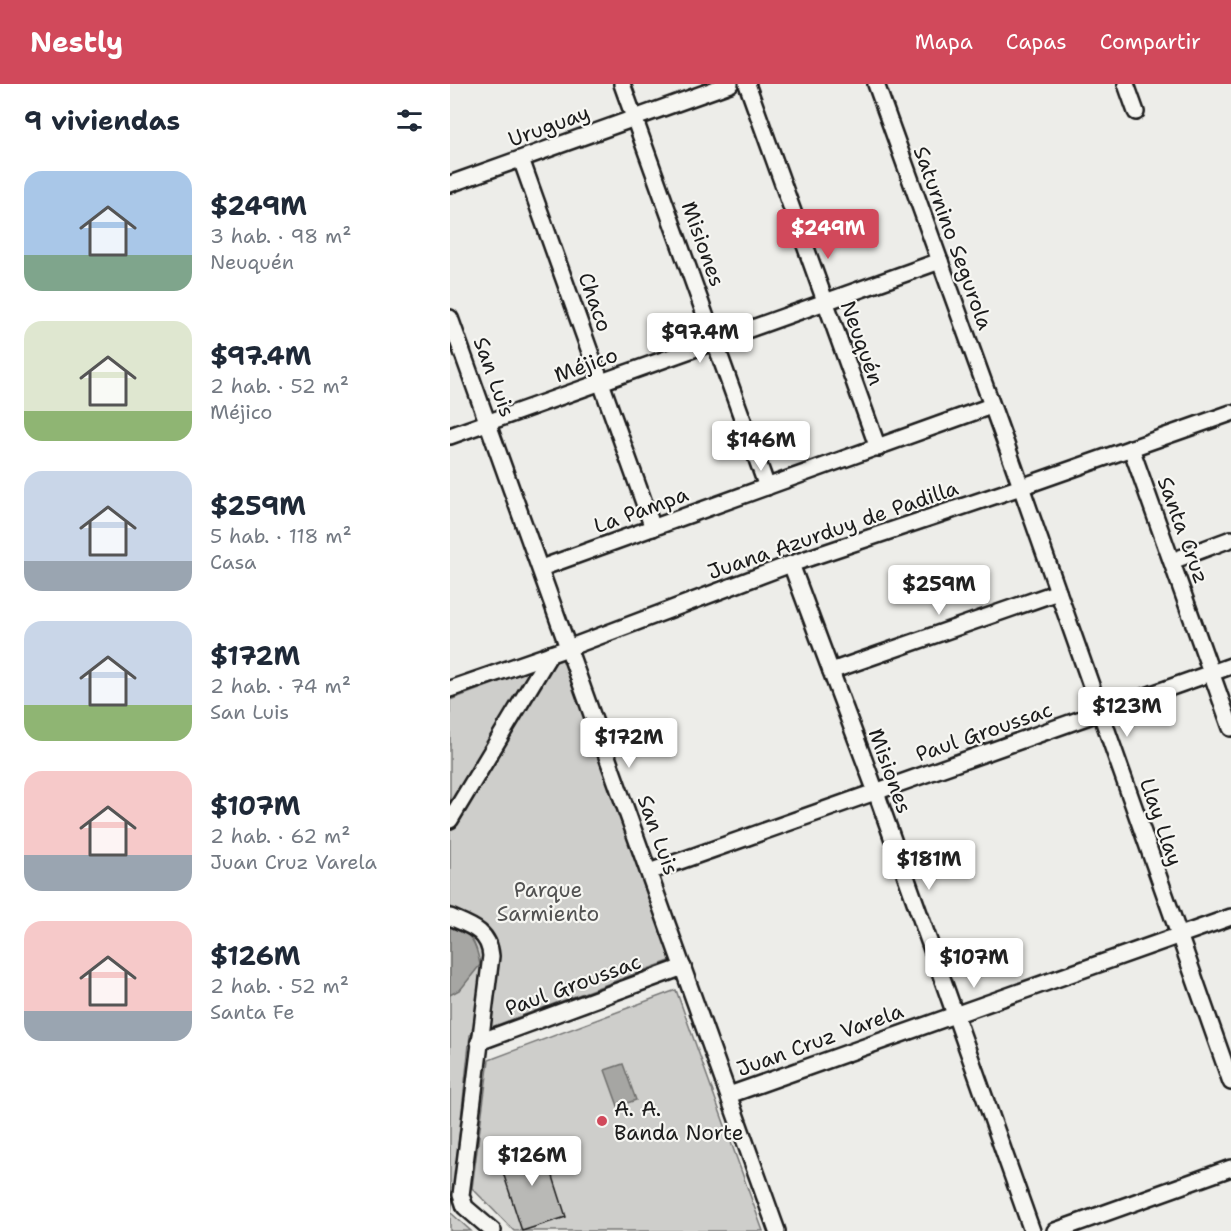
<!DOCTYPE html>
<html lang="es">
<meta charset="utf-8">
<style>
:root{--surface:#fff;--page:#f2f2f3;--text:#1f2937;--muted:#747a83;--accent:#d1495b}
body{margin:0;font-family:"Shantell Sans",sans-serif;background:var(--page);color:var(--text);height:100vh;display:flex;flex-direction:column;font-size:22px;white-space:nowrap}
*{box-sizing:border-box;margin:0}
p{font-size:20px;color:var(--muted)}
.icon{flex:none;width:33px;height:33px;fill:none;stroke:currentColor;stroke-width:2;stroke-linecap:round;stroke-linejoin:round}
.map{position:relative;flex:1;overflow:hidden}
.drawer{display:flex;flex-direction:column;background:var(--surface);width:450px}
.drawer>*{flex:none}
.price{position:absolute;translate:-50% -51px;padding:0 14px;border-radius:6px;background:#fff;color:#222;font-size:20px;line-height:39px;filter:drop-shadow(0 2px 3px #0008)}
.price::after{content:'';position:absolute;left:50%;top:36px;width:18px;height:14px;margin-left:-9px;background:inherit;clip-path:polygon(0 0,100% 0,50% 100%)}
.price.on{background:var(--accent);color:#fff}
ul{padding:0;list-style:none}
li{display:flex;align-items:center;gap:18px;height:150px;padding:0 24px}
li span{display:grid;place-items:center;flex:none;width:168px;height:120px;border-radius:18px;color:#555}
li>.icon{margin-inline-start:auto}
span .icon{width:72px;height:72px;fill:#fffc;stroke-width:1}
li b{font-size:26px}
h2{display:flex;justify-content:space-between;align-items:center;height:72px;padding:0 24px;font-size:26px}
header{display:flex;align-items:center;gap:36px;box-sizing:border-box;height:84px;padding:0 30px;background:var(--accent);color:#fff}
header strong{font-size:28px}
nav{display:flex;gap:33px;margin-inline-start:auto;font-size:21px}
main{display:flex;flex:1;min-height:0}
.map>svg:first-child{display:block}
.green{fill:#cececb;stroke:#757574;stroke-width:1.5}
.water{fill:#a6a6a3;stroke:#6f6f6d;stroke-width:1.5}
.building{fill:#b9b9b6;stroke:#1c1c1c;stroke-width:1.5}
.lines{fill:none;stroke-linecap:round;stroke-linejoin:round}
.minor-casing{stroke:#1c1c1c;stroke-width:20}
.minor{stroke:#f6f6f2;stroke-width:15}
.poi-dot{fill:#d1495b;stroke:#f6f6f2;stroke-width:2}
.labels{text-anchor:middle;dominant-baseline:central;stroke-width:4.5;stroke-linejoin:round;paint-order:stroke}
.street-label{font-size:21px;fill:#1c1c1c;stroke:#f6f6f2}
.park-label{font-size:21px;fill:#515151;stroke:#f6f6f2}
.poi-label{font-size:21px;fill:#1c1c1c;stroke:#f6f6f2;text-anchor:start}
</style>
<header>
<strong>Nestly</strong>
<nav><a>Mapa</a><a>Capas</a><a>Compartir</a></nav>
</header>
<main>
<section class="drawer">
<h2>9 viviendas<svg class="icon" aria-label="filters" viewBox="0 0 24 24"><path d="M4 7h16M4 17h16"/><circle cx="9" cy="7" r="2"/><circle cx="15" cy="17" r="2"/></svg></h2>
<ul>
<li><span style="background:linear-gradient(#a9c7e8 70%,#7fa58c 0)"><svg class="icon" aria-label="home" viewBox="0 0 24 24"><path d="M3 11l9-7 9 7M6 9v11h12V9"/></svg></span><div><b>$249M</b><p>3 hab. · 98 m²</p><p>Neuquén</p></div></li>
<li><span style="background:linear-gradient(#dfe7d0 75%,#8fb573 0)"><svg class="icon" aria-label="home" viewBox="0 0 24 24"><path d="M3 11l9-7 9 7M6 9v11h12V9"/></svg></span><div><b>$97.4M</b><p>2 hab. · 52 m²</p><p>Méjico</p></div></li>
<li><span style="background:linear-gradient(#c9d6e8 75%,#9aa5b1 0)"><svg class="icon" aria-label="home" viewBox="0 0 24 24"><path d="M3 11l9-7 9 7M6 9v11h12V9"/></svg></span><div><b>$259M</b><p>5 hab. · 118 m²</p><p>Casa</p></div></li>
<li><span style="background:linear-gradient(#c9d6e8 70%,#8fb573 0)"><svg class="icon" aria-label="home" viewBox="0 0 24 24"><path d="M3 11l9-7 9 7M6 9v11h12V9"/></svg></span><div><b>$172M</b><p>2 hab. · 74 m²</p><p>San Luis</p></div></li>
<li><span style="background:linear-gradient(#f6c9c9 70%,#9aa5b1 0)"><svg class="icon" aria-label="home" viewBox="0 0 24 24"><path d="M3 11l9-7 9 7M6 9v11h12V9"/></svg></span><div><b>$107M</b><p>2 hab. · 62 m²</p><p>Juan Cruz Varela</p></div></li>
<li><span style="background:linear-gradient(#f6c9c9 75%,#9aa5b1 0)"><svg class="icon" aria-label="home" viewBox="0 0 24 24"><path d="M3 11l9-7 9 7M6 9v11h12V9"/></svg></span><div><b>$126M</b><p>2 hab. · 52 m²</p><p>Santa Fe</p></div></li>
</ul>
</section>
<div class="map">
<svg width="781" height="1147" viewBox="0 0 781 1147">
<rect width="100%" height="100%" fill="#edede9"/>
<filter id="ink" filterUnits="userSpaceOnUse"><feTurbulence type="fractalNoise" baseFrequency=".0167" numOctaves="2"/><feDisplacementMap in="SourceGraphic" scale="12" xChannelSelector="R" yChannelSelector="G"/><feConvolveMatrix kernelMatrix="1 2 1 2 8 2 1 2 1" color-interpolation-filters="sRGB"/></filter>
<g filter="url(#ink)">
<g class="green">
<polygon points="113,574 222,876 20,951 1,1129 21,1147 0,1147 0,616"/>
<polygon points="226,906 313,1147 64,1147 22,1104 39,976"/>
</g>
<g class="water">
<path d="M0 839C22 851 26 857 30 881L11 905 0 911Z"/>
<polygon points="173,980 186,1016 168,1022 155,986"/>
</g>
<polygon class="building" points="92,1058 116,1133 72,1147 48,1073"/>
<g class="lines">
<g class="minor-casing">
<g id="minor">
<polyline points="172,0 317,403"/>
<polyline points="297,0 428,364"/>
<polyline points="426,0 557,363 781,998"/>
<polyline points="676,0 686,28"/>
<polyline points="71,75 203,444"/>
<polyline points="0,100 280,0"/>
<polyline points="0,234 327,1147"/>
<polyline points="0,352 490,177"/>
<polyline points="681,364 781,644"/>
<polyline points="722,477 781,455"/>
<polyline points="341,480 426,708 582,1147"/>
<polyline points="91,484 541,322"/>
<polyline points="381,587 608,508"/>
<polyline points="0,605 118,564 341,480 571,403 781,329"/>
<polyline points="0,736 100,570"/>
<polyline points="199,788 781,582"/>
<path d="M0 833C21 842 39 847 41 872L11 1111 15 1123 43 1147"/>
<polyline points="29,958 233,883"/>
<polyline points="279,1011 781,833"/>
<polyline points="605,1147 781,1084"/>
</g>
</g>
<use href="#minor" class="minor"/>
</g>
</g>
<circle class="poi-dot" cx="152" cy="1037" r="6"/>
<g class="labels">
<g class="street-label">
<text transform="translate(99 42) rotate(-20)">Uruguay</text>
<text transform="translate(503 154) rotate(70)">Saturnino Segurola</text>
<text transform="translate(253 160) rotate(70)">Misiones</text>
<text transform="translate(145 218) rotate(70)">Chaco</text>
<text transform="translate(412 259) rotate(70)">Neuquén</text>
<text transform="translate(136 281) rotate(-20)">Méjico</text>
<text transform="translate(44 293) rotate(70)">San Luis</text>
<text transform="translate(191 426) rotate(-20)">La Pampa</text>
<text transform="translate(383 446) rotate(-19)">Juana Azurduy de Padilla</text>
<text transform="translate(733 446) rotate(70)">Santa Cruz</text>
<text transform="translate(534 648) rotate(-19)">Paul Groussac</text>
<text transform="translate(440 687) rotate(70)">Misiones</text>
<text transform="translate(711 738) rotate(71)">Llay Llay</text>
<text transform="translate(208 751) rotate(70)">San Luis</text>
<text transform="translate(123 901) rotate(-20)">Paul Groussac</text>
<text transform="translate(370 956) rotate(-20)">Juan Cruz Varela</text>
</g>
<g class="park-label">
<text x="98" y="806">Parque<tspan x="98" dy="24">Sarmiento</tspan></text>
</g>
<g class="poi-label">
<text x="164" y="1025">A. A.<tspan x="164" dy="24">Banda Norte</tspan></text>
</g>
</g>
</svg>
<b class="price on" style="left:378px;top:176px">$249M</b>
<b class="price" style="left:250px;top:280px">$97.4M</b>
<b class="price" style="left:311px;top:388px">$146M</b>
<b class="price" style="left:489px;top:532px">$259M</b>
<b class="price" style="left:677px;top:654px">$123M</b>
<b class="price" style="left:179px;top:685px">$172M</b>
<b class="price" style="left:479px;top:807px">$181M</b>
<b class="price" style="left:524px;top:905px">$107M</b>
<b class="price" style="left:82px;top:1103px">$126M</b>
</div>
</main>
